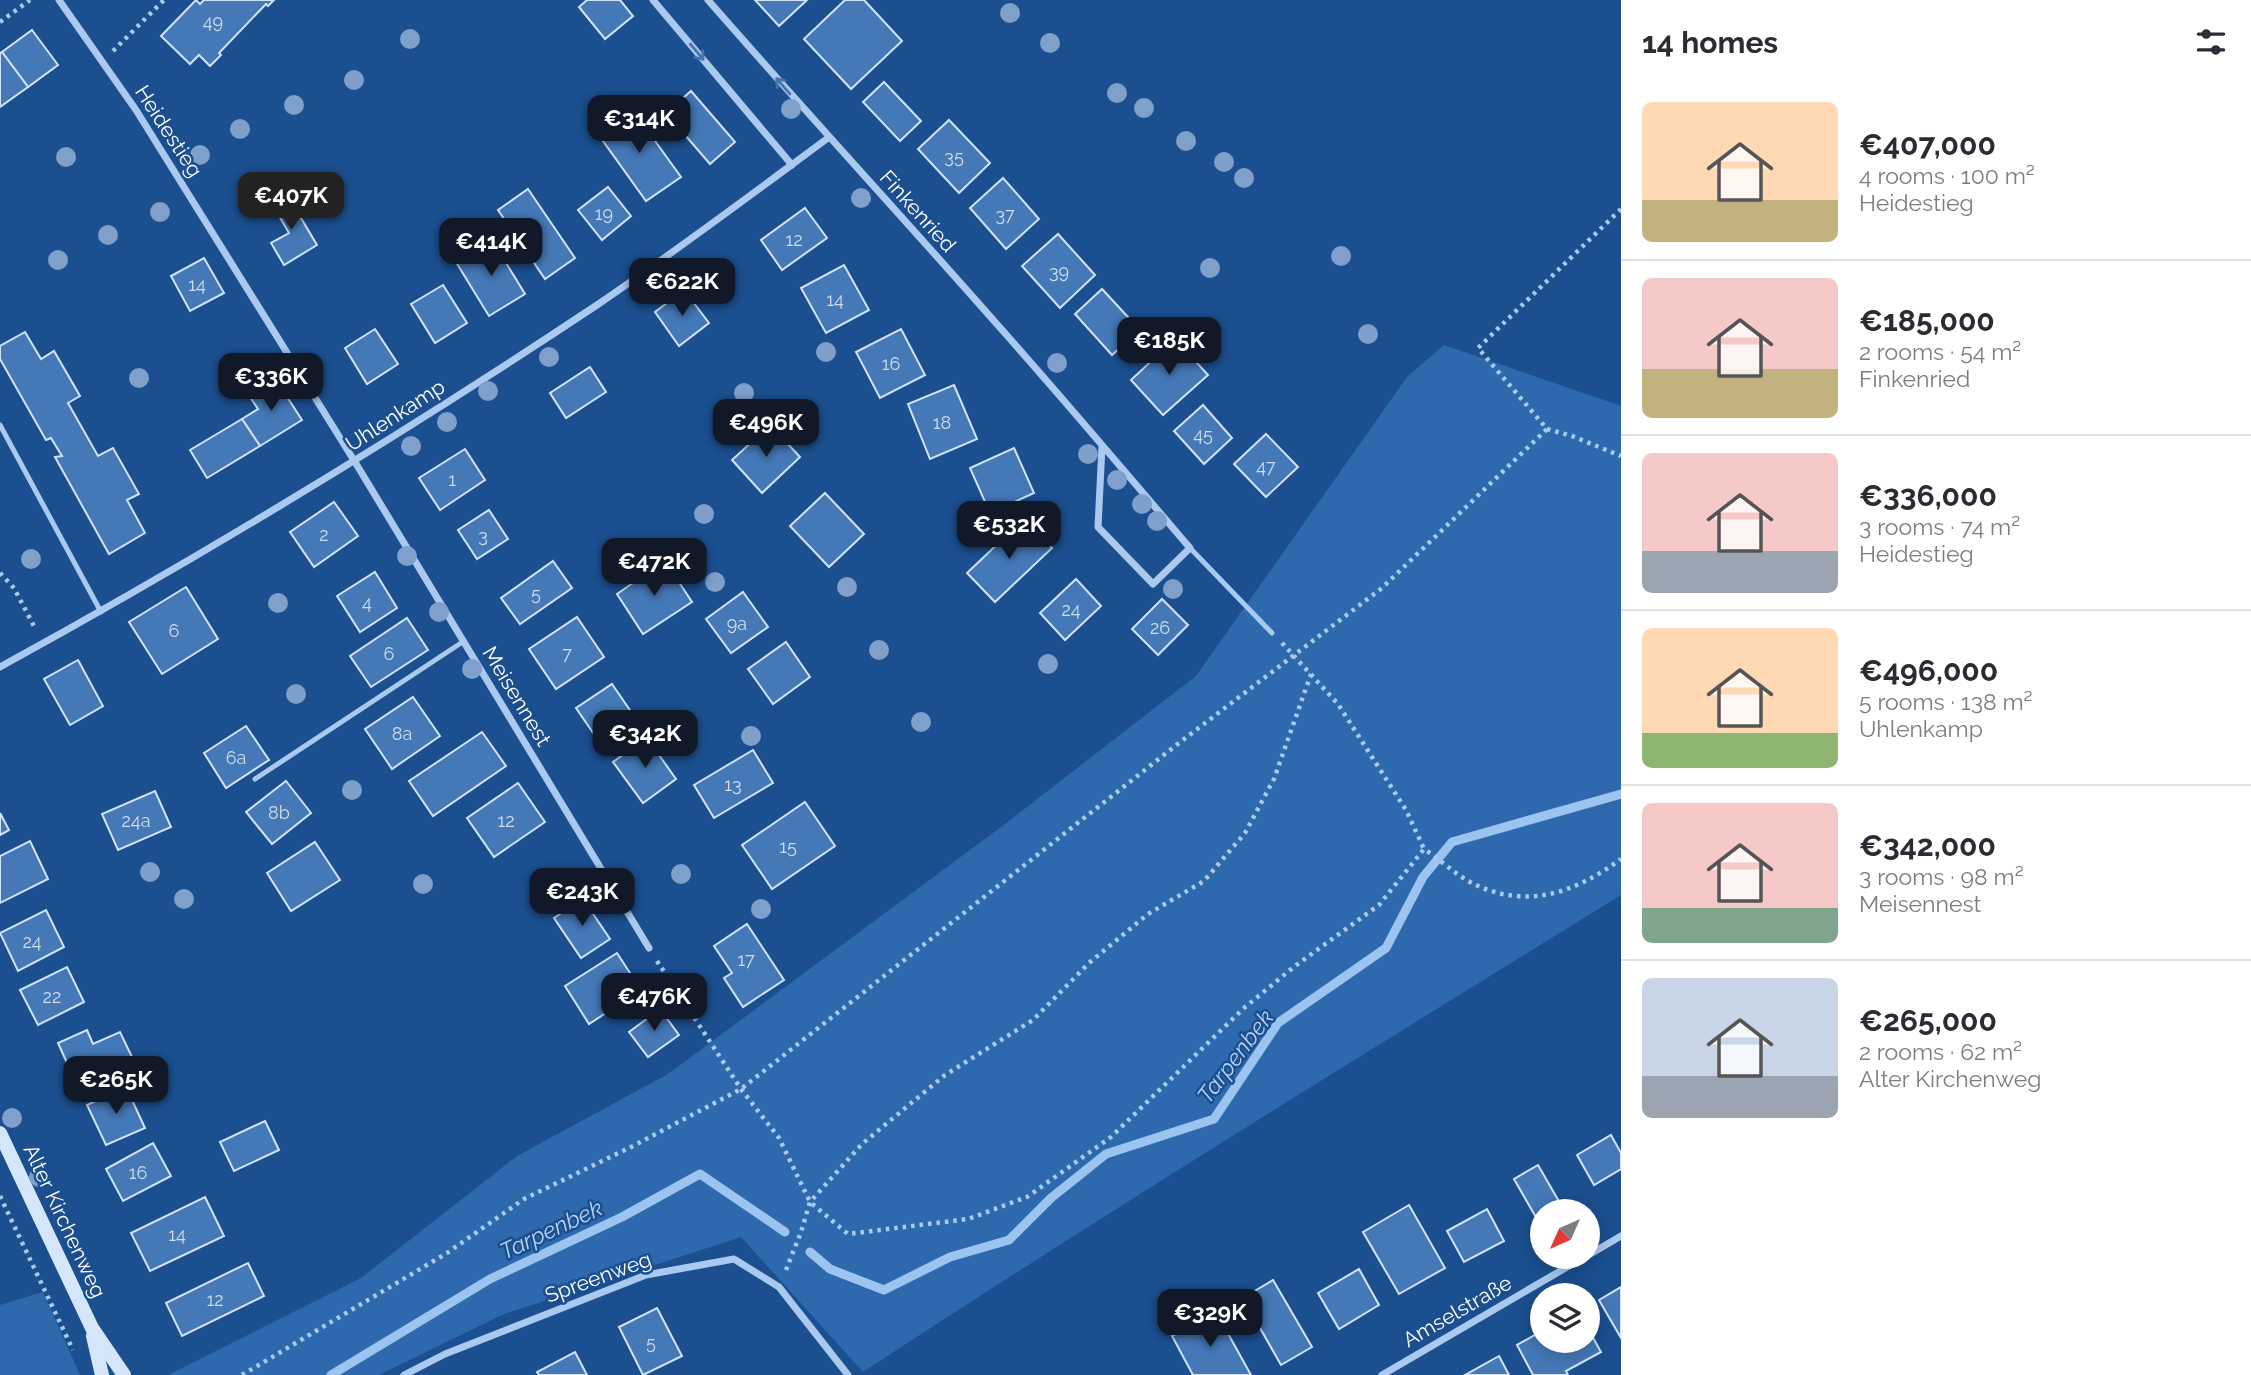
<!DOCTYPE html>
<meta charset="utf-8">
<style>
:root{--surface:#fff;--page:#f2f2f3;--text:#2b2b33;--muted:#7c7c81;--line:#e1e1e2;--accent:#111827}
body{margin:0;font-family:Raleway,sans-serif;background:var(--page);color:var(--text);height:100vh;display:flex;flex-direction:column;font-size:26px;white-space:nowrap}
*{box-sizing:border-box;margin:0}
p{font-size:23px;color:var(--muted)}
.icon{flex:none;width:38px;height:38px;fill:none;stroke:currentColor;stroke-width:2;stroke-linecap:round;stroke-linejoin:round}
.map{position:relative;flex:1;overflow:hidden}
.sheet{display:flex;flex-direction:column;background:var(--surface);width:630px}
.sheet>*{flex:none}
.needle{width:46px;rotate:225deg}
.buttons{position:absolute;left:1530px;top:1199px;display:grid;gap:14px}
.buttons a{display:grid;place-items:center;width:70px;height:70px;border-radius:50%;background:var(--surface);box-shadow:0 4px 18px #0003;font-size:35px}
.price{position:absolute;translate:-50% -60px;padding:0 16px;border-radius:14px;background:var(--accent);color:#fff;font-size:23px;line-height:46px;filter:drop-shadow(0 2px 4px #0008)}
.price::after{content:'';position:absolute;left:50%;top:42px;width:21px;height:16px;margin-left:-10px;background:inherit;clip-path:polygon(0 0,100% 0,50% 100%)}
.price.selected{background:#222;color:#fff}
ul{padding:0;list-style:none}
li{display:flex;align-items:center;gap:21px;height:175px;padding:0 21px}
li+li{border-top:2px solid var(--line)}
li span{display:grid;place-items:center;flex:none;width:196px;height:140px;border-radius:10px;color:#555}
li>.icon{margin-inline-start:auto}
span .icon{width:84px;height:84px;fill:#fffc;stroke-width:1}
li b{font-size:30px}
h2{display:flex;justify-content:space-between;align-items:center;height:84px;padding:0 21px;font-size:30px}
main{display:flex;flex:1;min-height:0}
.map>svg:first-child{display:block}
.green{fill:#2e69ad}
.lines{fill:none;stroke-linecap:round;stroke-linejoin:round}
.stream{stroke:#9cc4f0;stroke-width:9}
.building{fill:#4478b7;stroke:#cfe3fa;stroke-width:2}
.path{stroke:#a9c9ee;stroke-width:4.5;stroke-dasharray:3.5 5;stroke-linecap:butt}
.service{stroke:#a9c9ee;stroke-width:5}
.minor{stroke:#a9c9ee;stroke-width:7}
.secondary{stroke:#d6e6fa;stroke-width:14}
.tree{fill:#7ea0ca}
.oneway{stroke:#4674ac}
.labels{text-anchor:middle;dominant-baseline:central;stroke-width:5;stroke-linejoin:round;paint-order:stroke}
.number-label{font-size:18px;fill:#d0dded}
.street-label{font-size:21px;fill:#fff;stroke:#1b4f8f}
.water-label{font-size:23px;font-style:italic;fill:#b5d3f5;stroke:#1b4f8f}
</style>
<main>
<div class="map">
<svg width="1621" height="1375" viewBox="0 0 1621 1375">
<rect width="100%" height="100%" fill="#1b4f8f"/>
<g class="green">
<path d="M1444 345 1621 406V895C1367 1052 1113 1208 863 1372L741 1237 504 1314 379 1375H168L361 1278 517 1156 668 1074 1001 827 1196 676 1407 377Z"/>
<polygon points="43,1292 80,1375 0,1375 0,1305"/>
</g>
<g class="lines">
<g class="stream">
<polyline points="810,1252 830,1269 884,1290 950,1257 1009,1240 1051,1198 1106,1154 1214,1119 1278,1023 1386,948 1423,877 1452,842 1621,794"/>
<polyline points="331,1375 490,1279 622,1217 700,1174 785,1232"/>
</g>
</g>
<g class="building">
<polygon points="196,0 200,4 204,0 274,0 268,6 266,4 219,53 221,55 210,66 199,55 190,64 161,36"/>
<polygon points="587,0 620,0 633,16 605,39 579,7"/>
<polygon points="755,0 807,0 779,26"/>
<polygon points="845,0 864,0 902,41 851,89 804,39"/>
<polygon points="32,30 58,65 28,87 2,52"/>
<polygon points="2,52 28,87 0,107 0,53"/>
<polygon points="884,82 921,121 900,141 863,102"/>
<polygon points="691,91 735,142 710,164 666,113"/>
<polygon points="632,109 681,177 646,201 598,134"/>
<polygon points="949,120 990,163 959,193 918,149"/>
<polygon points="1003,178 1039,219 1006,249 970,208"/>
<polygon points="608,187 631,216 602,240 578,210"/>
<polygon points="528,189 575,258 545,279 498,210"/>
<polygon points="286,193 317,245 284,265 271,243 289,233 271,202"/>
<polygon points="805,208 827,238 782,270 761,240"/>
<polygon points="1058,234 1095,275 1060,308 1022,266"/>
<polygon points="492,240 525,294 489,316 456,262"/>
<polygon points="204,258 224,293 190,311 171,276"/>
<polygon points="844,265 869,310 826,333 801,288"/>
<polygon points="443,285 467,323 435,343 411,304"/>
<polygon points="1102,289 1140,330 1112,355 1075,314"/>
<polygon points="684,290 709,323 679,346 655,312"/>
<polygon points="375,329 398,364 367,384 345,348"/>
<polygon points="901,329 925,375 880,398 856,352"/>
<polygon points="25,332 41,359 54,351 80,396 68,403 98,456 113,448 139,494 127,500 145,533 109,554 55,457 62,456 51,438 46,440 0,359 0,346"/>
<polygon points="1175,339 1208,375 1163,415 1131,380"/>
<polygon points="590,367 606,392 566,418 550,393"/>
<polygon points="274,377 302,420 260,446 242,419 258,409 248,394"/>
<polygon points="954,385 977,439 930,459 908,404"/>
<polygon points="1203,405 1232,438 1204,464 1174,431"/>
<polygon points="242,419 260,446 207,478 190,450"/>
<polygon points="770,425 800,457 762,493 732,460"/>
<polygon points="1266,434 1298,467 1266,497 1234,464"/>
<polygon points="1014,448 1034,493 990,513 970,468"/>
<polygon points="465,449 485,480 440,510 419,478"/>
<polygon points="825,493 864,534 829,567 790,526"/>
<polygon points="334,502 358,536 314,567 290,532"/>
<polygon points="489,510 508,539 477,559 458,530"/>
<polygon points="1024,519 1052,548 995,602 967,573"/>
<polygon points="553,561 572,588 520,624 501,598"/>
<polygon points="665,561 692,602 643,634 617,594"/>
<polygon points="375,572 397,608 360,632 337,596"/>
<polygon points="1076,579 1101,606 1065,640 1040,613"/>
<polygon points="186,587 218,639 162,674 129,622"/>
<polygon points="743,592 768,627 731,653 706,619"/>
<polygon points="1162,599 1188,625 1158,655 1132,629"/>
<polygon points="577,617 604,657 556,689 529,649"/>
<polygon points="407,618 428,650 371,687 350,656"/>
<polygon points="786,642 810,677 773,704 748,669"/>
<polygon points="78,660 103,706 70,725 44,679"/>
<polygon points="612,684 634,716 598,740 576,708"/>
<polygon points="413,697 440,736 392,769 365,729"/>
<polygon points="246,726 269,760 226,788 204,753"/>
<polygon points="482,732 506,766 433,816 409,781"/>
<polygon points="647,738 676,779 643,803 613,762"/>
<polygon points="753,750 773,783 714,818 694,785"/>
<polygon points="286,781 311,813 272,844 246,812"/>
<polygon points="518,783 545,822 494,857 467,818"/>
<polygon points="155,791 171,827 118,850 102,814"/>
<polygon points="805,802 835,846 772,889 742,845"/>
<polygon points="0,813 9,830 0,835"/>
<polygon points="30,841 48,879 0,903 0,856"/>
<polygon points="315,842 340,880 291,911 267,873"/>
<polygon points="583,899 610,939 581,958 554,918"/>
<polygon points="46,910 64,947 18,971 0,933"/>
<polygon points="747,924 784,980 743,1007 724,978 732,973 714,946"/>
<polygon points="617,953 641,990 589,1024 565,986"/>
<polygon points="67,967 84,1002 38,1025 20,990"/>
<polygon points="660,1009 679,1035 648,1057 629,1032"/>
<polygon points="87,1030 93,1044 120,1032 132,1057 76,1083 58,1043"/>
<polygon points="126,1087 145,1128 106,1145 87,1105"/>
<polygon points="265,1121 279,1150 234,1171 220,1142"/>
<polygon points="1611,1135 1621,1153 1621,1169 1594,1185 1577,1155"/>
<polygon points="153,1143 171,1176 123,1201 106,1169"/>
<polygon points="1538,1165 1561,1205 1551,1211 1542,1211 1542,1216 1537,1219 1514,1179"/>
<polygon points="205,1197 224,1236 150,1271 131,1233"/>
<polygon points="1409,1205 1445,1268 1399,1294 1363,1232"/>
<polygon points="1487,1209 1504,1241 1464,1262 1447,1231"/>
<polygon points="248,1263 264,1296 182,1336 166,1303"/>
<polygon points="1359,1269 1379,1305 1339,1329 1318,1293"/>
<polygon points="1273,1280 1312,1347 1281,1365 1243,1298"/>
<polygon points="1621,1287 1621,1338 1599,1300"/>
<polygon points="657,1308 682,1356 643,1375 619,1327"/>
<polygon points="1216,1312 1251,1375 1193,1375 1172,1336"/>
<polygon points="1587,1327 1601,1352 1566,1371 1568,1375 1533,1375 1517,1345 1542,1331 1542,1340 1587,1340"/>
<polygon points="575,1352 587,1375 539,1375 537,1372"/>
<polygon points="1499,1356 1509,1375 1465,1375"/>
</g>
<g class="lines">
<g class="path">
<polyline points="0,22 30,0"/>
<polyline points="113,51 164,0"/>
<polyline points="1547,429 1572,436 1621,456"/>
<polyline points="0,573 14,588 35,628"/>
<polyline points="1282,643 1338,704 1406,810 1424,849"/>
<path d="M657 961 741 1089 779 1138 810 1202 848 1234 968 1219 1027 1197 1111 1137 1244 1008 1295 966 1379 905 1424 849C1439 859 1453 872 1468 881 1524 911 1573 894 1621 859"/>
<polyline points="0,1196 73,1350"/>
<polyline points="786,1270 801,1232 810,1202 862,1144 945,1075 1033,1020 1089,963 1148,914 1204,881 1245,833 1274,779 1311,674"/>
<polyline points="242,1375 447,1253 524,1199 633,1146 741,1089 1179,743 1382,588 1547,429 1478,348 1621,209"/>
</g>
<g class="service">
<polyline points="0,425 101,612"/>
<polyline points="1190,548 1272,633"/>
<polyline points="255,779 464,641"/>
</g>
<g class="minor">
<polyline points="59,0 136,110 355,462 649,948"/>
<polyline points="653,0 792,165"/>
<path d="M708 0C803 109 900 214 995 322 1061 396 1125 472 1190 548L1153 584 1098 527 1102 446"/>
<path d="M0 667C204 555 403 434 597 305 675 252 752 194 828 138"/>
<polyline points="1587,1256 1621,1236"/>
<polyline points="404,1375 445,1354 646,1275 734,1259 779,1287 848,1375"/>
<polyline points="1382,1375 1586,1256"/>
</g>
<g class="secondary">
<polyline points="0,1133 92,1328 124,1375"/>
<polyline points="93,1336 102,1375"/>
</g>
</g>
<g class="tree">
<circle cx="1010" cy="13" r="10"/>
<circle cx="410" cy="39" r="10"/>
<circle cx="1050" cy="43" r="10"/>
<circle cx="354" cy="80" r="10"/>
<circle cx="1117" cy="93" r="10"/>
<circle cx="294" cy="105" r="10"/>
<circle cx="1144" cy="108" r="10"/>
<circle cx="791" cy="109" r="10"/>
<circle cx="240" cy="129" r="10"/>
<circle cx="1186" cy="141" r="10"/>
<circle cx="200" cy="155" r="10"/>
<circle cx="66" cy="157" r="10"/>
<circle cx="1224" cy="162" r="10"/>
<circle cx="1244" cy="178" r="10"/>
<circle cx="861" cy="198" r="10"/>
<circle cx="160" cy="212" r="10"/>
<circle cx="108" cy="235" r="10"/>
<circle cx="1341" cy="256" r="10"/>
<circle cx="58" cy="260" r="10"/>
<circle cx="1210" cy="268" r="10"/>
<circle cx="1368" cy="334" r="10"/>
<circle cx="826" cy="352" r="10"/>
<circle cx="549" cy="357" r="10"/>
<circle cx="1057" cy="363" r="10"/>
<circle cx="139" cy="378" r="10"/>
<circle cx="232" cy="382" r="10"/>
<circle cx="488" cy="391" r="10"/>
<circle cx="744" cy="393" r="10"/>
<circle cx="447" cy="422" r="10"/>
<circle cx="411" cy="446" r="10"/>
<circle cx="1088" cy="454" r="10"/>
<circle cx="1117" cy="480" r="10"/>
<circle cx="1142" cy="504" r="10"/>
<circle cx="704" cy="514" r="10"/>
<circle cx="1157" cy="521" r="10"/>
<circle cx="407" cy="556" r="10"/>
<circle cx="31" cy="559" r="10"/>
<circle cx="715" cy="582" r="10"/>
<circle cx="847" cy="587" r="10"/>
<circle cx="1173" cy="589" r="10"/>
<circle cx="278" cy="603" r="10"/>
<circle cx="439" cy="612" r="10"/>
<circle cx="879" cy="650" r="10"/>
<circle cx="1048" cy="664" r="10"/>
<circle cx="472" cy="669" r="10"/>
<circle cx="296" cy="694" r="10"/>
<circle cx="921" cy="722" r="10"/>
<circle cx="751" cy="736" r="10"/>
<circle cx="352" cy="790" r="10"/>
<circle cx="150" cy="872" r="10"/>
<circle cx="681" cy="874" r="10"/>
<circle cx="423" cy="884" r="10"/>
<circle cx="184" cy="899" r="10"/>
<circle cx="761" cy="909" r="10"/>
<circle cx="12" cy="1118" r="10"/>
<circle cx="39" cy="1177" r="10"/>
</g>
<defs><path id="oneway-shaft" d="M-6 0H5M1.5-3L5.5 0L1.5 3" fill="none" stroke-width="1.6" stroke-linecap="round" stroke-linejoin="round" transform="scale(1.75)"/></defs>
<g class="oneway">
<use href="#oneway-shaft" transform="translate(697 52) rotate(50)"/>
<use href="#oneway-shaft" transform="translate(783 86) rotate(-131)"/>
</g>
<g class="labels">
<g class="number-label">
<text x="213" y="21">49</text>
<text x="954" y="156">35</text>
<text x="604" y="213">19</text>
<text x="1005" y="214">37</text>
<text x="794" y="239">12</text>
<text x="1059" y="271">39</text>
<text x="197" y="284">14</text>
<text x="835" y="299">14</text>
<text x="891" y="363">16</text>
<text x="942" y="422">18</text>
<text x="1203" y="434">45</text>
<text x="1266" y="466">47</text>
<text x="452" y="479">1</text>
<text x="324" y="534">2</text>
<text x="483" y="535">3</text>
<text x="536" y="593">5</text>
<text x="367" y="602">4</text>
<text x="1071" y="609">24</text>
<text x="737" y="623">9a</text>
<text x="1160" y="627">26</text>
<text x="174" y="630">6</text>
<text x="389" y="653">6</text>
<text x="567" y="653">7</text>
<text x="402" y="733">8a</text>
<text x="236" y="757">6a</text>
<text x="733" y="784">13</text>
<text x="279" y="812">8b</text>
<text x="136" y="820">24a</text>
<text x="506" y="820">12</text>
<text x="788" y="846">15</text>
<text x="32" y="941">24</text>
<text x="746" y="959">17</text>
<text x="52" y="996">22</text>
<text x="138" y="1172">16</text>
<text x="177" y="1234">14</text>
<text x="215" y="1299">12</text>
<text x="651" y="1342">5</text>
</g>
<g class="street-label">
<text transform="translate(169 131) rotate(57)">Heidestieg</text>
<text transform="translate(918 211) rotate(48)">Finkenried</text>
<text transform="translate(395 415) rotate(-33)">Uhlenkamp</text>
<text transform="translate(517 696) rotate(59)">Meisennest</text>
<text transform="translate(65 1221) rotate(65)">Alter Kirchenweg</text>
<text transform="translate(598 1277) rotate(-20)">Spreenweg</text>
<text transform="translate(1457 1311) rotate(-30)">Amselstraße</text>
</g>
<g class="water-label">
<text transform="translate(1235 1056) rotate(-53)">Tarpenbek</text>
<text transform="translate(551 1229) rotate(-25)">Tarpenbek</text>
</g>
</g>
</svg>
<div class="buttons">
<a><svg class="needle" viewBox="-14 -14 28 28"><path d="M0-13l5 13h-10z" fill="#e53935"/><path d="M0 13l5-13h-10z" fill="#7c7c81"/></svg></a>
<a><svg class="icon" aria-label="layers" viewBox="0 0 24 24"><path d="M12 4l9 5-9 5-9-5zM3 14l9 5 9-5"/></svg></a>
</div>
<b class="price" style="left:639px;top:155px">€314K</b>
<b class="price selected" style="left:291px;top:232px">€407K</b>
<b class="price" style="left:491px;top:278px">€414K</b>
<b class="price" style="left:682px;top:318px">€622K</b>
<b class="price" style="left:1169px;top:377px">€185K</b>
<b class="price" style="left:271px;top:413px">€336K</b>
<b class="price" style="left:766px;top:459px">€496K</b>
<b class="price" style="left:1009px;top:561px">€532K</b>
<b class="price" style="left:654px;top:598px">€472K</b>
<b class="price" style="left:645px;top:770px">€342K</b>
<b class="price" style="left:582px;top:928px">€243K</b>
<b class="price" style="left:654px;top:1033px">€476K</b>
<b class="price" style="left:116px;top:1116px">€265K</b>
<b class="price" style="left:1210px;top:1349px">€329K</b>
</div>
<section class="sheet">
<h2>14 homes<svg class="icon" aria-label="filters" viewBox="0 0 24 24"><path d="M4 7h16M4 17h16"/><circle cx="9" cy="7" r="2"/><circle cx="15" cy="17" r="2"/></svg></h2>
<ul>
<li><span style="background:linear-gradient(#ffd9b3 70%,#c2b280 0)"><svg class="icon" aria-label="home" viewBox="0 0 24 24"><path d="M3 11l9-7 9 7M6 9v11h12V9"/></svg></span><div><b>€407,000</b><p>4 rooms · 100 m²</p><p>Heidestieg</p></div></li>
<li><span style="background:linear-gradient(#f6c9c9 65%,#c2b280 0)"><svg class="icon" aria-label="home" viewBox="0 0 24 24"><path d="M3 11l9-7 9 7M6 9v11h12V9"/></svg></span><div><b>€185,000</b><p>2 rooms · 54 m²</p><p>Finkenried</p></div></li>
<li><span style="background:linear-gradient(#f6c9c9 70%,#9aa5b1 0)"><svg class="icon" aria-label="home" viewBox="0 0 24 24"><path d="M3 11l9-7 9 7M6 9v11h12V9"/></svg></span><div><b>€336,000</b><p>3 rooms · 74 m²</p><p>Heidestieg</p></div></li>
<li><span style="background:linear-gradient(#ffd9b3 75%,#8fb573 0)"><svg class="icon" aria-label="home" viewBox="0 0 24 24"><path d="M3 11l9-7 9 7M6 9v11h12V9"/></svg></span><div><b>€496,000</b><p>5 rooms · 138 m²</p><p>Uhlenkamp</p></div></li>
<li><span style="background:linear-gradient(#f6c9c9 75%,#7fa58c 0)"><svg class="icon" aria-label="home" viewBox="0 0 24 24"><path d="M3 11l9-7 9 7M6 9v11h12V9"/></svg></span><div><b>€342,000</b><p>3 rooms · 98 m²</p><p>Meisennest</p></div></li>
<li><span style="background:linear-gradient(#c9d6e8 70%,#9aa5b1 0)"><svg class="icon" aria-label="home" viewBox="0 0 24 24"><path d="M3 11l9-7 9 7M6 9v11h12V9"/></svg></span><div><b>€265,000</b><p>2 rooms · 62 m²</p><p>Alter Kirchenweg</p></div></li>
</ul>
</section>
</main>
